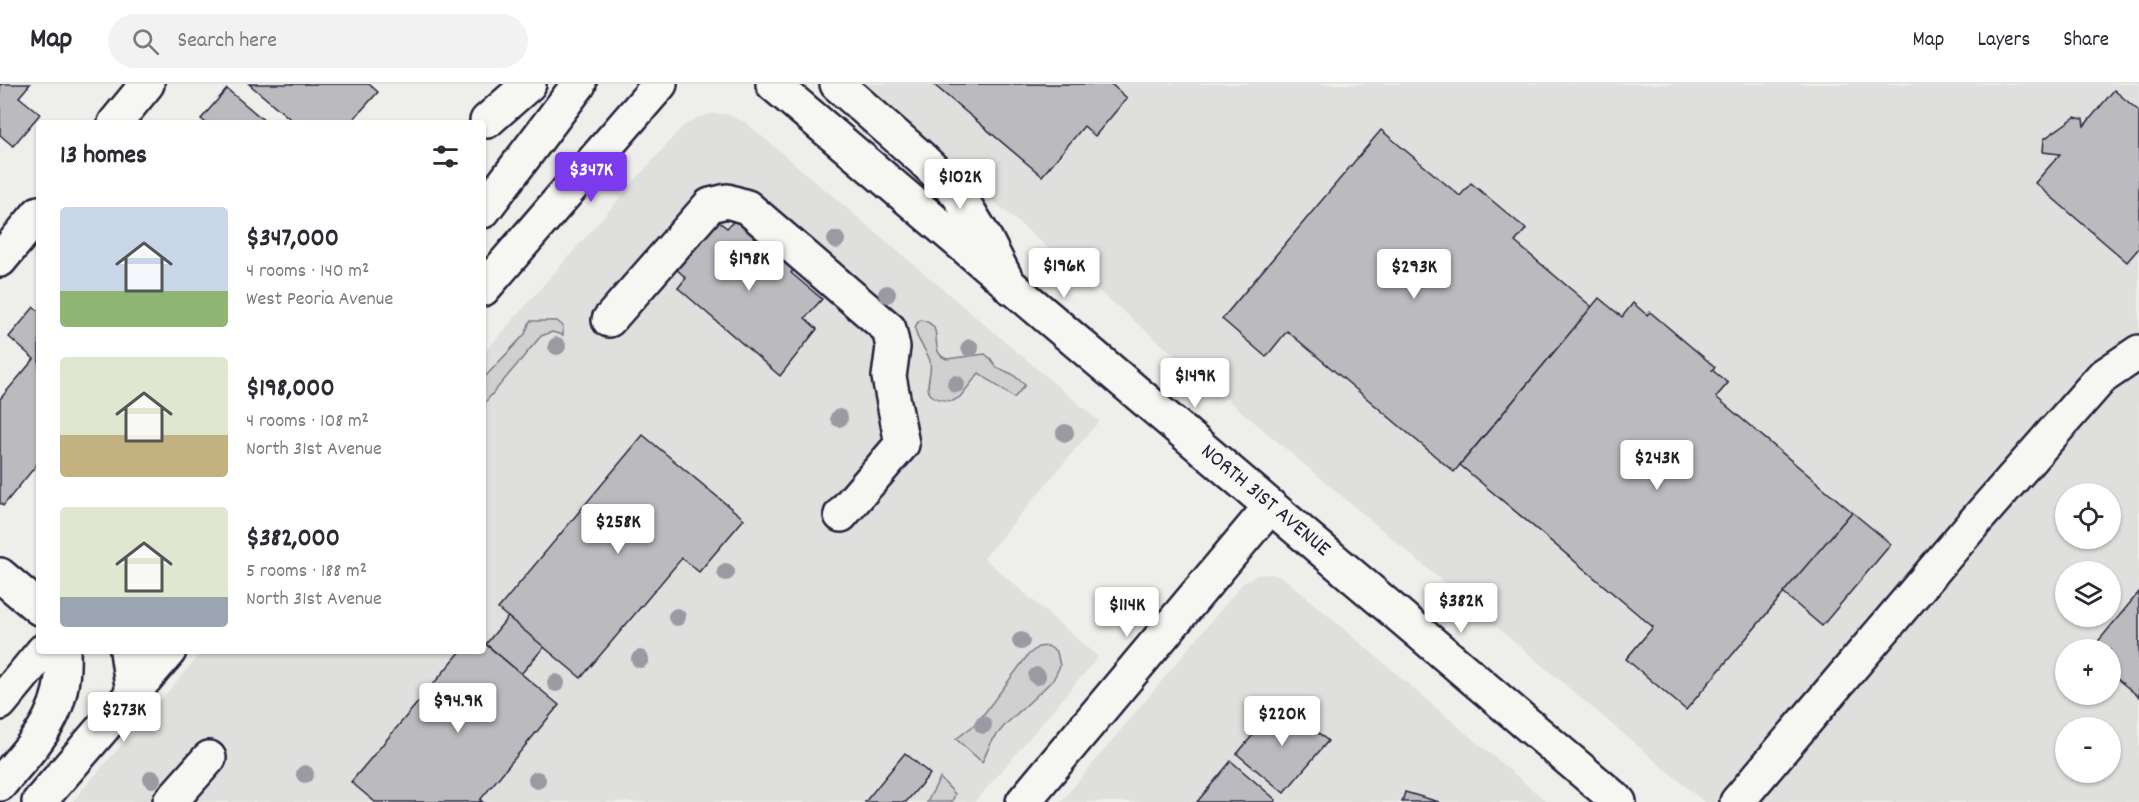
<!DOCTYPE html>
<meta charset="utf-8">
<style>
:root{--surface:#fff;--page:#f2f2f3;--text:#2b2b33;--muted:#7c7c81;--line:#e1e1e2;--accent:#7c3aed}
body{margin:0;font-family:Dekko,sans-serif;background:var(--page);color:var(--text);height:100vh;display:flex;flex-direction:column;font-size:22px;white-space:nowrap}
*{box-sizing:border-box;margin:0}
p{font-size:20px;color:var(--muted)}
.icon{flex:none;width:33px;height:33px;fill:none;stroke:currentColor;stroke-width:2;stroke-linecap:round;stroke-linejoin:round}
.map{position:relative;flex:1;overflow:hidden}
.details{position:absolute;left:36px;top:36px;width:450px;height:534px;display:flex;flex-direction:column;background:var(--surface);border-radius:6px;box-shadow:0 2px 4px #0004}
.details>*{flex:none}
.fabs{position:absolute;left:2055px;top:399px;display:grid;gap:12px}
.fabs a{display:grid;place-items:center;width:66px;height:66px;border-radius:50%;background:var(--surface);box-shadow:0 2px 4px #0004;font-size:30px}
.price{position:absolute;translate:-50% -51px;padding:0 14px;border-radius:6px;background:#fff;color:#222;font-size:20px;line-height:39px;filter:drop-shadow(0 2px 3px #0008)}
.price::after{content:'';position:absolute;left:50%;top:36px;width:18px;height:14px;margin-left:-9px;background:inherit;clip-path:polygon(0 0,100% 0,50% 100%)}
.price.selected{background:var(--accent);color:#fff}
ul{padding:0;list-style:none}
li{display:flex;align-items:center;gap:18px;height:150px;padding:0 24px}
li span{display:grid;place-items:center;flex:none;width:168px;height:120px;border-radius:6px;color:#555}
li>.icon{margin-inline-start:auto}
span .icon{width:72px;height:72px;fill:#fffc;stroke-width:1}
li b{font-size:26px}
h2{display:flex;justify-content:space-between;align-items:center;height:72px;padding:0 24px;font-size:26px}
header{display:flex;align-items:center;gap:36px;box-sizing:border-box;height:84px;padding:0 30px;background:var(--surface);border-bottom:2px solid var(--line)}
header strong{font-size:28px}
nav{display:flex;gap:33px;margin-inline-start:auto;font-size:21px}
.search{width:420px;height:54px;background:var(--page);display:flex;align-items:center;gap:15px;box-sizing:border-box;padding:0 21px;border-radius:33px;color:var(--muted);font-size:22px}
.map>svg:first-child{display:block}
.built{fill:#dfdfde;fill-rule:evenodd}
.green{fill:#d0d0d1;stroke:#797986;stroke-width:1.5}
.building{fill:#bbbbbf;stroke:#22223b;stroke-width:1.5}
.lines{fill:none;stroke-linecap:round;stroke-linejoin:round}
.minor-casing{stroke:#22223b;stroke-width:38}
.major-casing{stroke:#22223b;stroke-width:38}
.minor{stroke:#f6f6f2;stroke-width:33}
.major{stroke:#f6f6f2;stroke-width:33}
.tree{fill:#9a9aa3}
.labels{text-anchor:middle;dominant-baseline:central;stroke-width:5;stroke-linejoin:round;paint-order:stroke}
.street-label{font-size:22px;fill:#22223b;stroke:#f6f6f2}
</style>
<header>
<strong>Map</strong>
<div class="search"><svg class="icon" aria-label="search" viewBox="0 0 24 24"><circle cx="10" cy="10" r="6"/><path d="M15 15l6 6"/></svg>Search here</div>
<nav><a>Map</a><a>Layers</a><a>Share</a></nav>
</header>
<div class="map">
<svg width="2139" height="718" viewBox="0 0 2139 718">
<rect width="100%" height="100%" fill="#eeeeeb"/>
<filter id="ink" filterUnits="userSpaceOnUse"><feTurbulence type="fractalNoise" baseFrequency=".0167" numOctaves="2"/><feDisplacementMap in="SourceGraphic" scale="12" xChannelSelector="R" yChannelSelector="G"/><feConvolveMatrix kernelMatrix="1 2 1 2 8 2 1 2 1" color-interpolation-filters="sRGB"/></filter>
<g filter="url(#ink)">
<g class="built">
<path d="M857 0H2139V718H1704L1074 186ZM2066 410H2110V454H2066ZM2066 488H2110V532H2066ZM2066 566H2110V610H2066ZM2066 644H2110V688H2066Z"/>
<polygon points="710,30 727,30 745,38 1099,337 984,474 1098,573 975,718 72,718 203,567 483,567 483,270 681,44 695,35"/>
<polygon points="1272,490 1285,495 1547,718 1061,718 1243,499 1257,491"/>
</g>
<g class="green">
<path d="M921 236C948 241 926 268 947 275L985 270 991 275 996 283 1012 290 1025 301 1014 314 979 289 960 313 953 317C913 315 934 296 930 277 928 266 905 245 921 236Z"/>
<polygon points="530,237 557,237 563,242 563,251 552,248 541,252 483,321 483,295 525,250"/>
<polygon points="1048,562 1057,568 1060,582 1053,596 1005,641 992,657 982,678 956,655 977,639 1028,571 1038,563"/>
<polygon points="940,694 955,710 952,718 927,718"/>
</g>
<g class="building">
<polygon points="0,0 30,0 19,13 40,30 13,62 0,51"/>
<polygon points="249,0 369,0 378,8 350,39 295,39"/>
<polygon points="933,0 1111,0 1127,14 1095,52 1084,42 1042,92"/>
<polygon points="227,5 267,39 206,39 201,35"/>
<polygon points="2114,6 2139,27 2139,164 2127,178 2035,99 2060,70 2043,68 2044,55 2075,33 2083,35 2084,42"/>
<polygon points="1381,46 1460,112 1471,99 1526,145 1515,158 1592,223 1454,388 1287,247 1266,273 1222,235"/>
<polygon points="715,135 727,144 735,136 794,185 791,189 822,215 805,234 817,245 780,292 678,204 686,194 671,180"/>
<polygon points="1599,214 1622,233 1633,219 1647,231 1650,228 1715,283 1712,286 1728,299 1716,313 1852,428 1686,626 1626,575 1653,543 1460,381"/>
<polygon points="34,223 39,227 39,378 3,422 0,419 0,315 34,275 9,253"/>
<polygon points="643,351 744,435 699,488 682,474 581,594 498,525"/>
<polygon points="1852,428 1891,460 1822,542 1783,509"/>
<polygon points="2139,508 2139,613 2110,589 2110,566 2091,566"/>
<polygon points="508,533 544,563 521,590 486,560"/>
<polygon points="483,558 559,621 480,716 483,718 375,718 351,698 461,567 483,567"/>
<polygon points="1281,617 1328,657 1284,709 1237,670"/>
<polygon points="905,669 930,690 906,718 865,718"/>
<polygon points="1231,677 1276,716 1274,718 1197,718"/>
<polygon points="1405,708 1439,718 1402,718"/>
</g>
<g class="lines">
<g class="minor-casing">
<g id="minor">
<polyline points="773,0 1619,718"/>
<polyline points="115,39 147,0"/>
<polyline points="0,176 39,129"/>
<polyline points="609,236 710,121 727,117 747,123 889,245 893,263 889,293 902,360 841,431"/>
<polyline points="0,491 39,524"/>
<polyline points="170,718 209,674"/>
<polyline points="1023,718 1270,423"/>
<polyline points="1737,718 1972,441 2102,293 2139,268"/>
</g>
</g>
<g class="major-casing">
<g id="major">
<polyline points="837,0 920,73 958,110 986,156 1010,203"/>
<polyline points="487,37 529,0"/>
<polyline points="483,127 579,0"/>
<polyline points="483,205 660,0"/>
<polyline points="127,567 133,609"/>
<polyline points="0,619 43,567"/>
<path d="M0 700C38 655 66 630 63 567"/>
<polyline points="39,718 169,567"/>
</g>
</g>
<use href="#minor" class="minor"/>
<use href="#major" class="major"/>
</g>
<g class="tree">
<circle cx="836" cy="156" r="9"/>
<circle cx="887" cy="210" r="9"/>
<circle cx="557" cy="262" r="9"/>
<circle cx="970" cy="264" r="9"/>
<circle cx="956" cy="300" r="9"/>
<circle cx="839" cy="334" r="9"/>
<circle cx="1065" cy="349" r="9"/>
<circle cx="726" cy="488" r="9"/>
<circle cx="677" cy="533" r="9"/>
<circle cx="1021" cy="557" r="9"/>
<circle cx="640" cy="575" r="9"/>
<circle cx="1037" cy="592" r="9"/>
<circle cx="556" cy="599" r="9"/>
<circle cx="983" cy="641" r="9"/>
<circle cx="305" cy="690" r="9"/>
<circle cx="152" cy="695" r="9"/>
<circle cx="537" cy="696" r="9"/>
</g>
</g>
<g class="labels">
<g class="street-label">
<text transform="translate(1265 417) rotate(40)">NORTH 31ST AVENUE</text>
</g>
</g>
</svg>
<div class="fabs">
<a><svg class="icon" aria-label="locate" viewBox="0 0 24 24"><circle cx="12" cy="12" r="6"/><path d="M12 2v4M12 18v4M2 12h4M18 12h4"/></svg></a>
<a><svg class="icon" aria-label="layers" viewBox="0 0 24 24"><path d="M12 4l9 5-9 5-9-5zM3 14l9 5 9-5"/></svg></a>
<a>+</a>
<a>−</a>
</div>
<b class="price selected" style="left:591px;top:119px">$347K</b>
<b class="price" style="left:960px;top:126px">$102K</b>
<b class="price" style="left:749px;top:208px">$198K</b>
<b class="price" style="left:1064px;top:215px">$196K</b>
<b class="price" style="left:1414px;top:216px">$293K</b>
<b class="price" style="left:1195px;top:325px">$149K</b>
<b class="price" style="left:1657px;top:407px">$243K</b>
<b class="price" style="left:618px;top:471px">$258K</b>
<b class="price" style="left:1461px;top:550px">$382K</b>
<b class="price" style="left:1127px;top:554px">$114K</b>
<b class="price" style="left:458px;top:650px">$94.9K</b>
<b class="price" style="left:124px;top:659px">$273K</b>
<b class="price" style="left:1282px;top:663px">$220K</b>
<section class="details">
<h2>13 homes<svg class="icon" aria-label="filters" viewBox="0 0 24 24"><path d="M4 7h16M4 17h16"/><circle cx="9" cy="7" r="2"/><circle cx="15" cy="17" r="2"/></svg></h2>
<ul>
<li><span style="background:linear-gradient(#c9d6e8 70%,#8fb573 0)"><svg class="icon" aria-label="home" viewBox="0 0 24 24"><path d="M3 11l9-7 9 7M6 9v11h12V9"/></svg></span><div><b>$347,000</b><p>4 rooms · 140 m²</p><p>West Peoria Avenue</p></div></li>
<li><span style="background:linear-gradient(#dfe7d0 65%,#c2b280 0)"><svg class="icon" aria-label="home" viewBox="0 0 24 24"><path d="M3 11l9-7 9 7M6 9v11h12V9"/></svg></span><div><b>$198,000</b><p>4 rooms · 108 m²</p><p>North 31st Avenue</p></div></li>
<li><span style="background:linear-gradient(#dfe7d0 75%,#9aa5b1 0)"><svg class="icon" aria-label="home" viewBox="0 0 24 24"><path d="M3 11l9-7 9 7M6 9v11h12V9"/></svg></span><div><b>$382,000</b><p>5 rooms · 188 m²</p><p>North 31st Avenue</p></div></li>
</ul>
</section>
</div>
